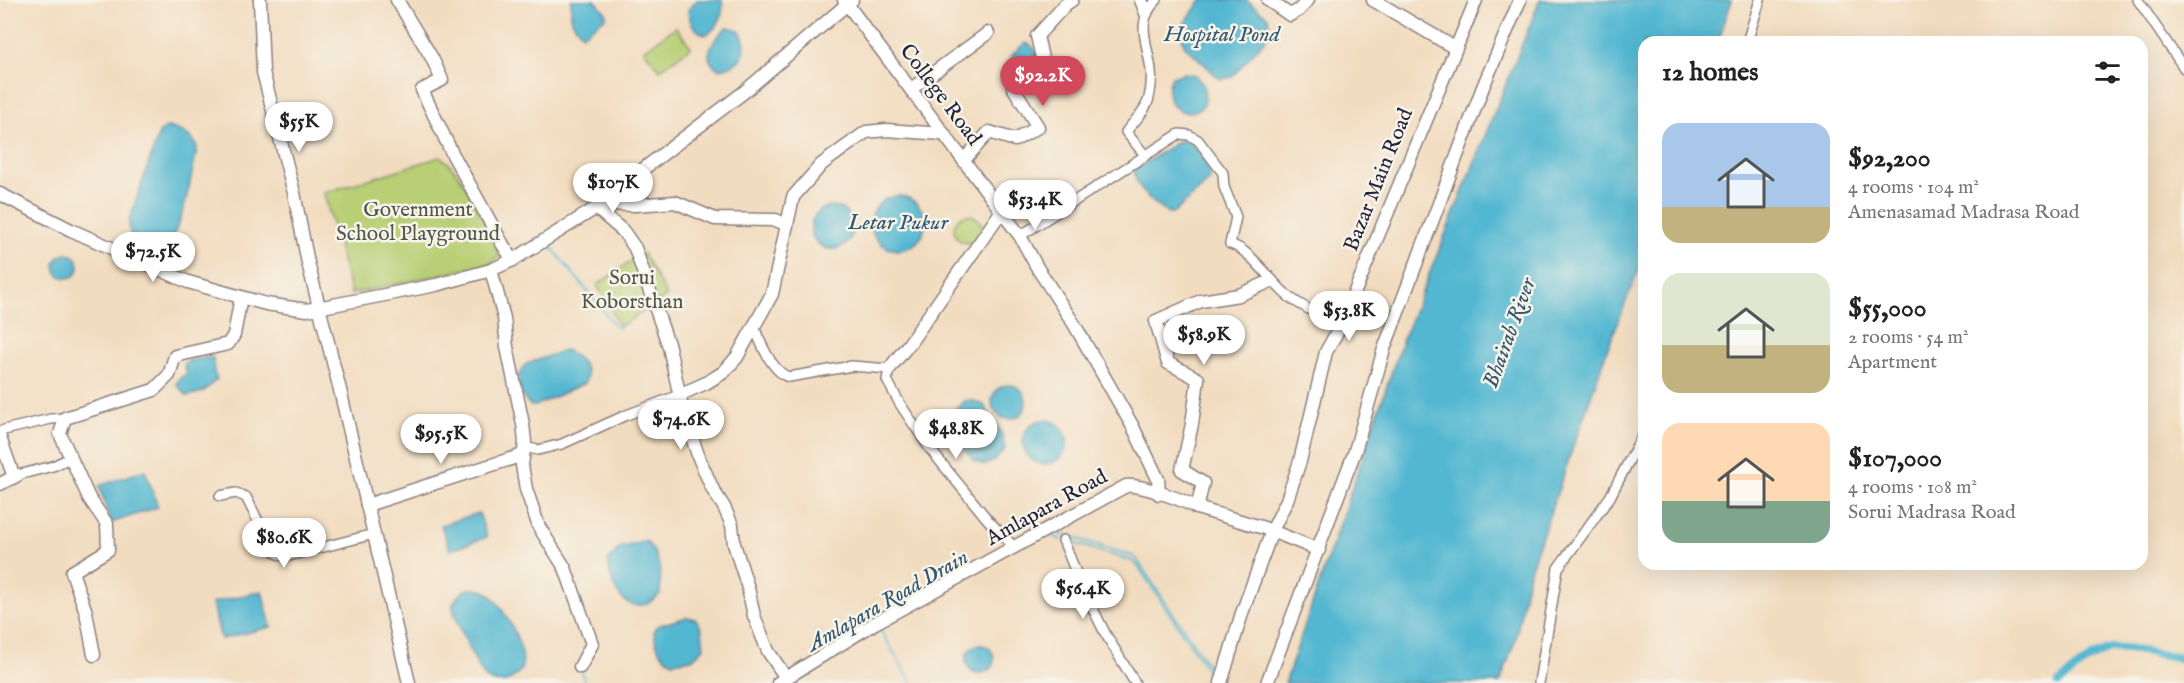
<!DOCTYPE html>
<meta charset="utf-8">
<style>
:root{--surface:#fff;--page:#f6f6f6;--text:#222;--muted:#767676;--accent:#d1495b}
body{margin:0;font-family:"IM FELL English",serif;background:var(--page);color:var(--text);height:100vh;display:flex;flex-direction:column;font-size:22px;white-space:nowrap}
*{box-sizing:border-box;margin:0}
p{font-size:20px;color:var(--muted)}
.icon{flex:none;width:33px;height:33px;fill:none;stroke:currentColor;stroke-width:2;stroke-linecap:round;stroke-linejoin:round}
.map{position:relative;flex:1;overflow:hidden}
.side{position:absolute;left:1638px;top:36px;width:510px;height:534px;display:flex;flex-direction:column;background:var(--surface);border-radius:18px;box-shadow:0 6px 24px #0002}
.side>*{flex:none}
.price{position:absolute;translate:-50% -51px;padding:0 14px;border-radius:21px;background:#fff;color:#222;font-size:20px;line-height:39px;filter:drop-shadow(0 2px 3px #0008)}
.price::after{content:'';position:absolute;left:50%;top:36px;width:18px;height:14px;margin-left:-9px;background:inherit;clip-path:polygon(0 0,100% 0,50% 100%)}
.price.on{background:var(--accent);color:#fff}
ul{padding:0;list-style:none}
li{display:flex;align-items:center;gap:18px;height:150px;padding:0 24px}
li span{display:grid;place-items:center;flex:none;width:168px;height:120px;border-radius:18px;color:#555}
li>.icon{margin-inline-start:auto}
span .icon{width:72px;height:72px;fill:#fffc;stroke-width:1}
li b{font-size:26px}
h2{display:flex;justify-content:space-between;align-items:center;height:72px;padding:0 24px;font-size:26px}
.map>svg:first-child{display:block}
.green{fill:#b8cf74;stroke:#6d7858;stroke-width:1.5}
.water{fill:#52b7d1;stroke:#3a6c86;stroke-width:1.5}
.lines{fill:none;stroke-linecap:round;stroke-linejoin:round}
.stream{stroke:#52b7d1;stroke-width:2}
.canal{stroke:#52b7d1;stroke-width:8}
.street-casing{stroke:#8a7f7d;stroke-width:12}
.secondary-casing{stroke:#8a7f7d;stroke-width:15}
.street{stroke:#fff;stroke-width:9}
.secondary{stroke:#fff;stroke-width:12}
.labels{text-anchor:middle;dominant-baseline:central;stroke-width:5;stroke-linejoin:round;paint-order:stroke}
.street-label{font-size:21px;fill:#22223b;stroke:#f7f3e8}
.park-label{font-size:21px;fill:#4f564c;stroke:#f7f3e8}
.water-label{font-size:22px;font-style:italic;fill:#335670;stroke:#f7f3e8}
</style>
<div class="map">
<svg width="2184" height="683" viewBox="0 0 2184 683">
<rect width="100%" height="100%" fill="#f7f3e8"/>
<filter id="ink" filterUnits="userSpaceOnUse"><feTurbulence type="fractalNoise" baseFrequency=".0167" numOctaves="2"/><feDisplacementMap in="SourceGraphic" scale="12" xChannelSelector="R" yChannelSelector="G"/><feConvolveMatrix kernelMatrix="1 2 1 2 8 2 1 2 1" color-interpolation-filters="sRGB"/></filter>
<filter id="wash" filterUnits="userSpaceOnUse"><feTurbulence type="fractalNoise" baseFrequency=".008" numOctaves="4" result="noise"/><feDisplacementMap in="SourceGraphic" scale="24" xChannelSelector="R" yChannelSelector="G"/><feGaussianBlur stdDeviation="1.35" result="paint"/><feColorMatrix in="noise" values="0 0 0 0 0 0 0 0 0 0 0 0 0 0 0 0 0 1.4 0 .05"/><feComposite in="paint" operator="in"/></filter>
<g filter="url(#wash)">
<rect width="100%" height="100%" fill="#f2dcbf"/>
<g class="green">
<polygon points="676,27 691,47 660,70 644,50"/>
<path d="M440 157C462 168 489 231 500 255L490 264 351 294 324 193Z"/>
<circle cx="968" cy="229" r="14"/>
<polygon points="643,253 667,296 620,327 597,285"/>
</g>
<g class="water">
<polygon points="571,0 595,0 606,13 606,17 582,35 571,19"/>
<path d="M697 0H722C725 14 718 29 705 35 693 29 690 23 688 10Z"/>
<polygon points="1201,0 1246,0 1268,17 1271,33 1232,77 1220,79 1184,45 1180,30"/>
<polygon points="1540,0 1732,0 1718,42 1644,42 1644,256 1607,350 1528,576 1516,638 1500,683 1285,683 1403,339"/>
<path d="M727 27 739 30C752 49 742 66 719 69 698 58 715 38 727 27Z"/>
<path d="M1025 43C1036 46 1036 52 1039 62L1032 74 1014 79 1007 65 1013 54Z"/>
<path d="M1184 73 1195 75 1204 86 1205 102C1195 123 1156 110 1172 77Z"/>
<path d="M168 127C179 130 197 136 197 150 190 180 186 212 171 240 156 270 127 247 129 221L159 133Z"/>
<path d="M1182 139C1195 143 1212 166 1210 180L1177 210 1174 213H1169C1155 206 1134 187 1134 170Z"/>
<circle cx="898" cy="223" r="27"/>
<circle cx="832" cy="228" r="21"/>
<circle cx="67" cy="266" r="12"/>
<path d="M565 350C578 356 592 368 585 383L535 406H531L520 394 518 376 526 364Z"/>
<polygon points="213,357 214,373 217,379 203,392 187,396 176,384 180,378 187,374 184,364 190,360"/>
<circle cx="1009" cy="402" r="17"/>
<polygon points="971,400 984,405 1002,434 1005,449 994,461 984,465 974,461 951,430 951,412 965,401"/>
<circle cx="1045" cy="442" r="22"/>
<polygon points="145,470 158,507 111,523 99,486"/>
<polygon points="479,513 487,537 450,550 441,525"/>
<path d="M646 541C661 557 661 573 660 594 631 623 610 592 608 561L619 548Z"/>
<path d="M467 589C473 589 480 588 485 591 501 600 527 649 522 667 520 673 511 680 506 682 498 683 490 682 485 677 478 669 452 614 453 606 453 598 462 593 467 589Z"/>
<polygon points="262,591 271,627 221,639 212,603"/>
<path d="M687 617 696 619 702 630 704 648 692 659 673 662C659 656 656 646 654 632L657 626Z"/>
<circle cx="980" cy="659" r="14"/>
</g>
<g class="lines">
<g class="stream">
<polyline points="548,243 618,329"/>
<polyline points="1053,531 1135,557 1218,680"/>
<polyline points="1048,534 1062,540"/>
<polyline points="1067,541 1132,561 1138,566 1216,683"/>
<polyline points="1308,591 1315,574"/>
<polyline points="878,626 912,683"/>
<polyline points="582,672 584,683"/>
</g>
<path class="canal" d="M2059 683C2072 672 2093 654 2110 649 2119 646 2172 656 2184 659"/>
</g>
</g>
<g filter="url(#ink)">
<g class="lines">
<g class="street-casing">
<g id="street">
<polyline points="2138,0 2184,68"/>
<polyline points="1747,42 1760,0"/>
<path d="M1145 155 1126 132C1133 122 1146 111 1149 98 1151 89 1152 79 1151 70 1148 44 1134 21 1157 0"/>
<path d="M1020 236 1179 134 1189 135 1198 140 1223 173 1224 187 1236 217 1230 244C1251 250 1270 281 1288 296 1303 308 1324 317 1341 325"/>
<path d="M754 326C760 342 772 372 789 377L852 366 889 369 887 380 900 404 930 449 988 520 1015 548"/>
<polyline points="0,431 51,419 65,418"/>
<polyline points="524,447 538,450 562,444 624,416 679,395"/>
<polyline points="18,475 53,466 70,458"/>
<path d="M220 496 236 493 246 497 271 547C276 554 280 556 289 556L374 534"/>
<polyline points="1063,540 1081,585 1105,633 1135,683"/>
<polyline points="1539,683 1558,568 1610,497 1644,432"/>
</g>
</g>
<g class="secondary-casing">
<g id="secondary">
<polyline points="260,0 263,72 294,193 308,263 340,390 409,683"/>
<polyline points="397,0 432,58 442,80 422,90 452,153 503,245 513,260"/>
<polyline points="844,0 1020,236 1038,269 1074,324 1133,427 1158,479 1159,494"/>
<polyline points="1141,0 1146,13"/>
<polyline points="1268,0 1290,15 1299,10 1308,0"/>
<polyline points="1373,0 1455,48"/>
<polyline points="911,89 988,33"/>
<polyline points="964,160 989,132 1015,140 1038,127 1013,87 1045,71 1037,36 1066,4 1072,0"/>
<polyline points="0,194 71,230 188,282 266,304 307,310 436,285 491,270 513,260 596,208 642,170 744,92 852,0"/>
<polyline points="601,204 635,205 675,202 715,219 776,220 787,225"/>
<polyline points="596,208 623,231 635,248 669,347 683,411 699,458 713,490 724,507 732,525 734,544 748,588 754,616 768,651 786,678"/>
<polyline points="491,270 504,318 507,347 523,424 525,442 522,465 526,489 539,527 565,568 592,644 580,667"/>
<polyline points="889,369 909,344 1001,212"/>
<polyline points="679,395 706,383 724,372 737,357 772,294 793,197 822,164 866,132 886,130 943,134"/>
<polyline points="0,438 14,477 18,475"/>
<polyline points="0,484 14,477"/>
<polyline points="367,505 523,455"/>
<polyline points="1197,508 1203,483 1182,470 1192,424 1198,379 1168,363 1156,321 1201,301 1239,295 1271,281"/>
<polyline points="94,655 86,612 72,572 108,550 107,524 89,498 60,434 65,418 154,390 169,375 175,356 228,344 234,335 241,297"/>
<path d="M778 683 875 623 1126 486C1140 484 1184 500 1197 508L1264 528 1319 550"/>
<polyline points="1221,683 1242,613 1272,531 1287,500 1300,461 1326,352 1341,325 1476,0"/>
<polyline points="1267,683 1355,451 1384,349 1483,87 1520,0"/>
</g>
</g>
<use href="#street" class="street"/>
<use href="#secondary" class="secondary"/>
</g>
</g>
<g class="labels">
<g class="street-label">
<text transform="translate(940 95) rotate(53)">College Road</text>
<text transform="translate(1379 180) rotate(-68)">Bazar Main Road</text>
<text transform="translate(1047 508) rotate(-29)">Amlapara Road</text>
</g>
<g class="park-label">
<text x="418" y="210">Government<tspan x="418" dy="24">School Playground</tspan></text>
<text x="632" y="278">Sorui<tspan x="632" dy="24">Koborsthan</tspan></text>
</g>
<g class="water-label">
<text x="1222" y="35">Hospital Pond</text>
<text x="898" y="223">Letar Pukur</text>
<text transform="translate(1510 333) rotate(-70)">Bhairab River</text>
<text transform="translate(888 601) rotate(-30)">Amlapara Road Drain</text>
</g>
</g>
</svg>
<b class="price on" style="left:1043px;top:107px">$92.2K</b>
<b class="price" style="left:299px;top:153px">$55K</b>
<b class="price" style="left:613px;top:214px">$107K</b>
<b class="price" style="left:1035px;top:231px">$53.4K</b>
<b class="price" style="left:153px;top:283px">$72.5K</b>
<b class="price" style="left:1349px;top:342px">$53.8K</b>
<b class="price" style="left:1204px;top:366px">$58.9K</b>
<b class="price" style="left:681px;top:451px">$74.6K</b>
<b class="price" style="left:956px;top:460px">$48.8K</b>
<b class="price" style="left:441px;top:465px">$95.5K</b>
<b class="price" style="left:284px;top:569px">$80.6K</b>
<b class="price" style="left:1083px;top:620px">$56.4K</b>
<section class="side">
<h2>12 homes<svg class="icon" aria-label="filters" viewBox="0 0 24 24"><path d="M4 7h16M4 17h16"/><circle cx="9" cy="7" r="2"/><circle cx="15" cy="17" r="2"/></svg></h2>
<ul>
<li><span style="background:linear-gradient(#a9c7e8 70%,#c2b280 0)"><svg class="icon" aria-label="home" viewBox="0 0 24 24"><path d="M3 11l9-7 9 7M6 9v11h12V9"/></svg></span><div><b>$92,200</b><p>4 rooms · 104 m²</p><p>Amenasamad Madrasa Road</p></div></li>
<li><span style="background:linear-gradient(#dfe7d0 60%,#c2b280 0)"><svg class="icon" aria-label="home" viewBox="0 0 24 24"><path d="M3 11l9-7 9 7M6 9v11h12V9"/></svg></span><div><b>$55,000</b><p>2 rooms · 54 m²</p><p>Apartment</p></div></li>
<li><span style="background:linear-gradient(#ffd9b3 65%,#7fa58c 0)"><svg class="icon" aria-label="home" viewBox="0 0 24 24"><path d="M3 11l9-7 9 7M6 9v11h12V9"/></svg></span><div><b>$107,000</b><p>4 rooms · 108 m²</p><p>Sorui Madrasa Road</p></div></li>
</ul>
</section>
</div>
